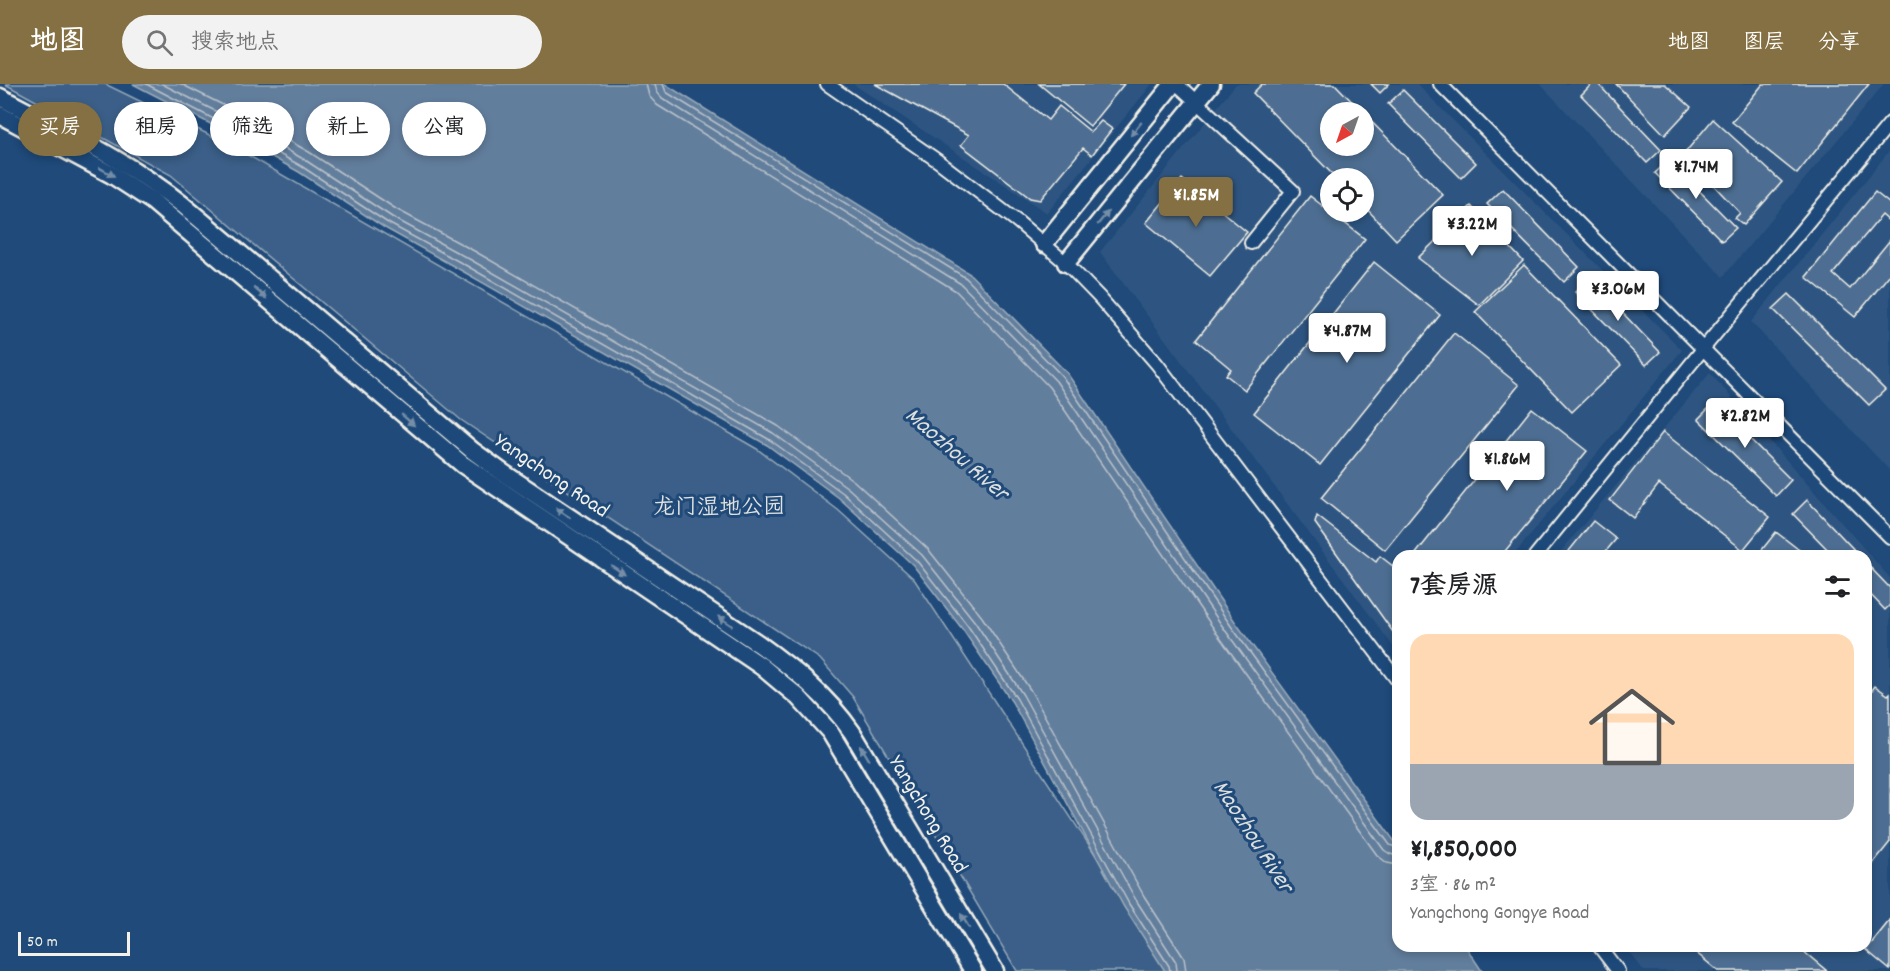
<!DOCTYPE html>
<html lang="zh">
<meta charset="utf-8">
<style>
:root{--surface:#fff;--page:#f2f2f2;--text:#202124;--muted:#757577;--line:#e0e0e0;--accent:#847042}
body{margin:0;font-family:Dekko,"LXGW WenKai TC",sans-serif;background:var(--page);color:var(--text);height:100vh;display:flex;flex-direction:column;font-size:22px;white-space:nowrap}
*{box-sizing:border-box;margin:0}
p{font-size:20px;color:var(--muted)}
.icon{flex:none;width:33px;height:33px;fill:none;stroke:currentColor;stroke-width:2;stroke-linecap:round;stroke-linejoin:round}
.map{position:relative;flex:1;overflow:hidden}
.details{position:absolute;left:1392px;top:466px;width:480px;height:402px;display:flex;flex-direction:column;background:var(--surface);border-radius:18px;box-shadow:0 3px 9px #0003}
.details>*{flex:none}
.top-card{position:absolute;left:18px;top:18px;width:570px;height:54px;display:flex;gap:12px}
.needle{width:39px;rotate:220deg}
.controls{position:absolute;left:1320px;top:18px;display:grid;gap:12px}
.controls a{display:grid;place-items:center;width:54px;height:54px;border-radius:50%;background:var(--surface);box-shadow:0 3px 9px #0003;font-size:30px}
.scale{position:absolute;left:18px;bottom:15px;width:112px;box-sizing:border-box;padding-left:6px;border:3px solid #f4f1e8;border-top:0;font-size:16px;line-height:21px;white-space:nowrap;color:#f4f1e8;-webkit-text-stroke:4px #1f4a7a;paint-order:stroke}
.price{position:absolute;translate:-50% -51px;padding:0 14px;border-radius:6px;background:#fff;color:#222;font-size:20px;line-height:39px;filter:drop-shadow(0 2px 3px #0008)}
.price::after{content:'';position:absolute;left:50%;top:36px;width:18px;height:14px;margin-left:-9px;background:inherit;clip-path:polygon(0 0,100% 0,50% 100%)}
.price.selected{background:var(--accent);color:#fff}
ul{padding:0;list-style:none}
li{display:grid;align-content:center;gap:12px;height:318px;padding:0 18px}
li+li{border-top:2px solid var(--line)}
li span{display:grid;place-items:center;height:186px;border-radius:18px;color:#555}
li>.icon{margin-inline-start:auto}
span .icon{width:108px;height:108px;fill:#fffc;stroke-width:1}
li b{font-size:26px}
h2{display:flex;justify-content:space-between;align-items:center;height:72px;padding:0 18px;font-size:26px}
.chip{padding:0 21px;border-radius:27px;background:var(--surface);box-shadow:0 3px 9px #0003;font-size:21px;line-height:54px}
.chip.selected{background:var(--accent);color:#fff}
header{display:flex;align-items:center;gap:36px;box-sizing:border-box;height:84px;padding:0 30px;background:var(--accent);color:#fff}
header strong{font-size:28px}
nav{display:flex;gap:33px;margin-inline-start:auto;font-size:21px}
.search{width:420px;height:54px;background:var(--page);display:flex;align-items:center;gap:15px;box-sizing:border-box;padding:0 21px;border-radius:33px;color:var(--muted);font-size:22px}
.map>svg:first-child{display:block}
.built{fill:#2d5581;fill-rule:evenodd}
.green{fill:#3a5f88;stroke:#97a8b8;stroke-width:1.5}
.water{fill:#627e9d;stroke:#9cacbb;stroke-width:1.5}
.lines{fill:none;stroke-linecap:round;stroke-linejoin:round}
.shore{stroke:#bac3ca;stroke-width:1.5}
.building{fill:#4d6e92;stroke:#f4f1e8;stroke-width:1.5}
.street-casing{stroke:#f4f1e8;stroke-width:16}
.secondary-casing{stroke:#f4f1e8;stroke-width:21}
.street{stroke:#1f4a7a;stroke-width:12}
.secondary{stroke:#1f4a7a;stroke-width:16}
.oneway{fill:#748da6}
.labels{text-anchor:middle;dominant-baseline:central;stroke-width:6;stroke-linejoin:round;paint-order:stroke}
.street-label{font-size:22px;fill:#f4f1e8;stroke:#1f4a7a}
.park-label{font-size:22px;fill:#e1e2de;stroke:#1f4a7a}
.water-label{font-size:24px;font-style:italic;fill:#dee0dd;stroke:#1f4a7a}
</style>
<header>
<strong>地图</strong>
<div class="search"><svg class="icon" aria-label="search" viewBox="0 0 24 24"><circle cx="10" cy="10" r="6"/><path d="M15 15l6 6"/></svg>搜索地点</div>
<nav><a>地图</a><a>图层</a><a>分享</a></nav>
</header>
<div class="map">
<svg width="1890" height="887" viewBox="0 0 1890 887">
<rect width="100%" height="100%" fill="#1f4a7a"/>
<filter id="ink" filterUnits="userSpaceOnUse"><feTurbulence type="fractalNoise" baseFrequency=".0167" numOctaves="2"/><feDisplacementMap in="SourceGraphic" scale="12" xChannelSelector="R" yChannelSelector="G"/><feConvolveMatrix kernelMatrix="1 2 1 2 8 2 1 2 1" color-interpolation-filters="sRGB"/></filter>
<g filter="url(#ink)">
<g class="built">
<polygon points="853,0 1152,0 1047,129"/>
<path d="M1236 0H1417L1682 266 1513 472H1398V569L1100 168ZM1330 28H1364V62H1330ZM1330 94H1364V128H1330Z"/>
<polygon points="1540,0 1884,0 1723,193"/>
<polygon points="1890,66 1890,387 1751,238"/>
<polygon points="1710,289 1890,494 1890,887 1644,887 1625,863 1866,862 1866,472 1557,472"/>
</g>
<polygon class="green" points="5,0 105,0 232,62 757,365 838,426 914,495 1172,887 1017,887 853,613 820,575 461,336 171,91"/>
<polygon class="water" points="133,0 665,0 970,190 1067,289 1236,539 1398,762 1398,862 1466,863 1482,887 1165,887 1124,823 1012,618 963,546 913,481 839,414 767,361 464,188 385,144 299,88 234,52"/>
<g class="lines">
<g class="shore">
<polyline points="146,0 237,47 301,82 388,139 467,182 770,356 843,409 917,477 968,542 1017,615 1129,820 1169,882 1170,887"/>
<polyline points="162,0 241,40 305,76 392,133 471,176 773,349 848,404 922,471 975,538 1023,611 1136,816 1176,878 1177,887"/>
<polyline points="181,0 245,32 309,68 396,125 476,168 778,342 854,397 928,465 982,533 1031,607 1144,812 1184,874 1186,887"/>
<polyline points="646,0 649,12 657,21 956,207 1049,303 1218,551 1377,771 1387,779 1398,781"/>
<polyline points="655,0 657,8 662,14 961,200 1056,297 1225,546 1384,766 1390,770 1398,772"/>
<polyline points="663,0 666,8 966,194 1062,292 1231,542 1390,761 1398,764"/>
</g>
</g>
<g class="building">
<polygon points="875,0 1003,0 1048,36 1059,22 1091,48 1101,37 1112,45 1092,71 1083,64 1040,116 1030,114 961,61 969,51"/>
<polygon points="1039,0 1124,0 1090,42"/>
<polygon points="1262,0 1335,0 1362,28 1330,28 1330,62 1364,62 1364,30 1443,111 1396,156 1364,122 1364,94 1336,94 1253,9"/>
<polygon points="1371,0 1389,0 1380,9"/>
<polygon points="1592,0 1598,0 1661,66 1647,79 1581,11"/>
<polygon points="1616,0 1665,0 1691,23 1665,51"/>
<polygon points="1763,0 1869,0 1797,90 1732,38"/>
<polygon points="1403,6 1476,79 1461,94 1388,20"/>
<polygon points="1713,35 1782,98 1744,141 1735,134 1740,129 1684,70"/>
<polygon points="1669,76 1736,144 1722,157 1655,89"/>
<polygon points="1182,95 1247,148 1210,192 1146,139"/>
<polygon points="1503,105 1579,183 1564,198 1487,120"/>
<polygon points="1875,108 1890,120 1890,138 1882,131 1833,190 1850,205 1890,156 1890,190 1855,233 1806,193"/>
<polygon points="1310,112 1365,155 1245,306 1226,291 1231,285 1196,256"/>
<polygon points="1471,122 1523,177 1479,221 1418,174"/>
<polygon points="1374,178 1440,231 1320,381 1254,329"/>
<polygon points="1524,181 1621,281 1572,328 1475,228"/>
<polygon points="1590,195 1660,268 1646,281 1575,208"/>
<polygon points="1789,210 1885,306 1869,321 1773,225"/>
<polygon points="1454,249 1519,301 1385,466 1321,414"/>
<polygon points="1714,319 1791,396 1776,412 1698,335"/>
<polygon points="1532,324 1587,367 1501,472 1414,472"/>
<polygon points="1663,348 1770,433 1743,466 1659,400 1633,434 1610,416"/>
<polygon points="1807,416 1860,472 1834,472 1793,430"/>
<polygon points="1317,432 1376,478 1380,472 1398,486 1398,555 1315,439"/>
<polygon points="1593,437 1616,455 1602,472 1565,472"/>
<polygon points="1776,448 1807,472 1757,472"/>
<polygon points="1866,479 1890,504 1890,521 1885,526 1866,506"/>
<polygon points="1875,602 1888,611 1890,609 1890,758 1866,788 1866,614"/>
<polygon points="1890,836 1890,886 1866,866"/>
<polygon points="1688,862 1797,862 1827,887 1718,887"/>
</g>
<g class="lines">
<g class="street-casing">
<g id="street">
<polyline points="827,0 938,77 1018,138 1066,179 1099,213 1157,280 1398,597"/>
<polyline points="1177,0 1293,107 1251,159"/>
<polyline points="1440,0 1890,453"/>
<polyline points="1535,472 1703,265 1890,39"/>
<polyline points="1599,862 1618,887"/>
</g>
</g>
<g class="secondary-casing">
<g id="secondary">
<path d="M0 13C63 47 127 76 183 121L473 367 502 388 759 560C794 585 827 612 852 648L995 887"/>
<polyline points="0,31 112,91 152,117 462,380 761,582 798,613 830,648 973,887"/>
<polyline points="1044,160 1173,0"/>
<polyline points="1066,179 1211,0"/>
</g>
</g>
<use href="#street" class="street"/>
<use href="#secondary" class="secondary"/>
</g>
<defs><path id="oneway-solid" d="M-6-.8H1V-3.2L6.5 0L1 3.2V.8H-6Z" transform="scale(1.5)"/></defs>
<g class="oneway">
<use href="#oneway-solid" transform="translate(1136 45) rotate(129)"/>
<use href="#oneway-solid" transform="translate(107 88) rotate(29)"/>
<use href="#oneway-solid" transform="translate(1103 134) rotate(-51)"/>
<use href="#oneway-solid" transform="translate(260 209) rotate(41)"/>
<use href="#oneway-solid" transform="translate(408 336) rotate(41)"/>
<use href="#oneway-solid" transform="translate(563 429) rotate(-146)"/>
<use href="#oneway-solid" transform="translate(618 486) rotate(34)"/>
<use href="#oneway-solid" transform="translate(725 537) rotate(-146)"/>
<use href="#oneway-solid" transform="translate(865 669) rotate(-121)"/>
<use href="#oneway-solid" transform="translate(965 837) rotate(-121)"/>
</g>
</g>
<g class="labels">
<g class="street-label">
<text transform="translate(551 393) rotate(34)">Yangchong Road</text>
<text transform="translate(927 731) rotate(59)">Yangchong Road</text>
</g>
<g class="park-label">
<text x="719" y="424">龙门湿地公园</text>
</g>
<g class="water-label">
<text transform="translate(956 371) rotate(41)">Maozhou River</text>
<text transform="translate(1252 753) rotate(57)">Maozhou River</text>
</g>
</g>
</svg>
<div class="controls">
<a><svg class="needle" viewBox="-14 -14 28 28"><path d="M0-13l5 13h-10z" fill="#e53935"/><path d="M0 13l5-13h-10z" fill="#757577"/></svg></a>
<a><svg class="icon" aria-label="locate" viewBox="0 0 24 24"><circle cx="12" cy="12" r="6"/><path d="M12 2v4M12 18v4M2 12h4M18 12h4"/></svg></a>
</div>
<div class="scale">50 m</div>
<b class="price" style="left:1696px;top:116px">¥1.74M</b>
<b class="price selected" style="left:1196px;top:144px">¥1.85M</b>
<b class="price" style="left:1472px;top:173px">¥3.22M</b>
<b class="price" style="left:1618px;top:238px">¥3.06M</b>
<b class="price" style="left:1347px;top:280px">¥4.87M</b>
<b class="price" style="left:1745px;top:365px">¥2.82M</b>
<b class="price" style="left:1507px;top:408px">¥1.86M</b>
<div class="top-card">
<a class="chip selected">买房</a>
<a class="chip">租房</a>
<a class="chip">筛选</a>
<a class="chip">新上</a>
<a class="chip">公寓</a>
</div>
<section class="details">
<h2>7套房源<svg class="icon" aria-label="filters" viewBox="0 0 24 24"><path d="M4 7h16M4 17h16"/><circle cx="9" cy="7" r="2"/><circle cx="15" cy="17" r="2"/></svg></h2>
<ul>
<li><span style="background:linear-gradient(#ffd9b3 70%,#9aa5b1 0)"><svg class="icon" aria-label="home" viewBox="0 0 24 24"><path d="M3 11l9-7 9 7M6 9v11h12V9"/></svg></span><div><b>¥1,850,000</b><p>3室 · 86 m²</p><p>Yangchong Gongye Road</p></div></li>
</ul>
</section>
</div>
